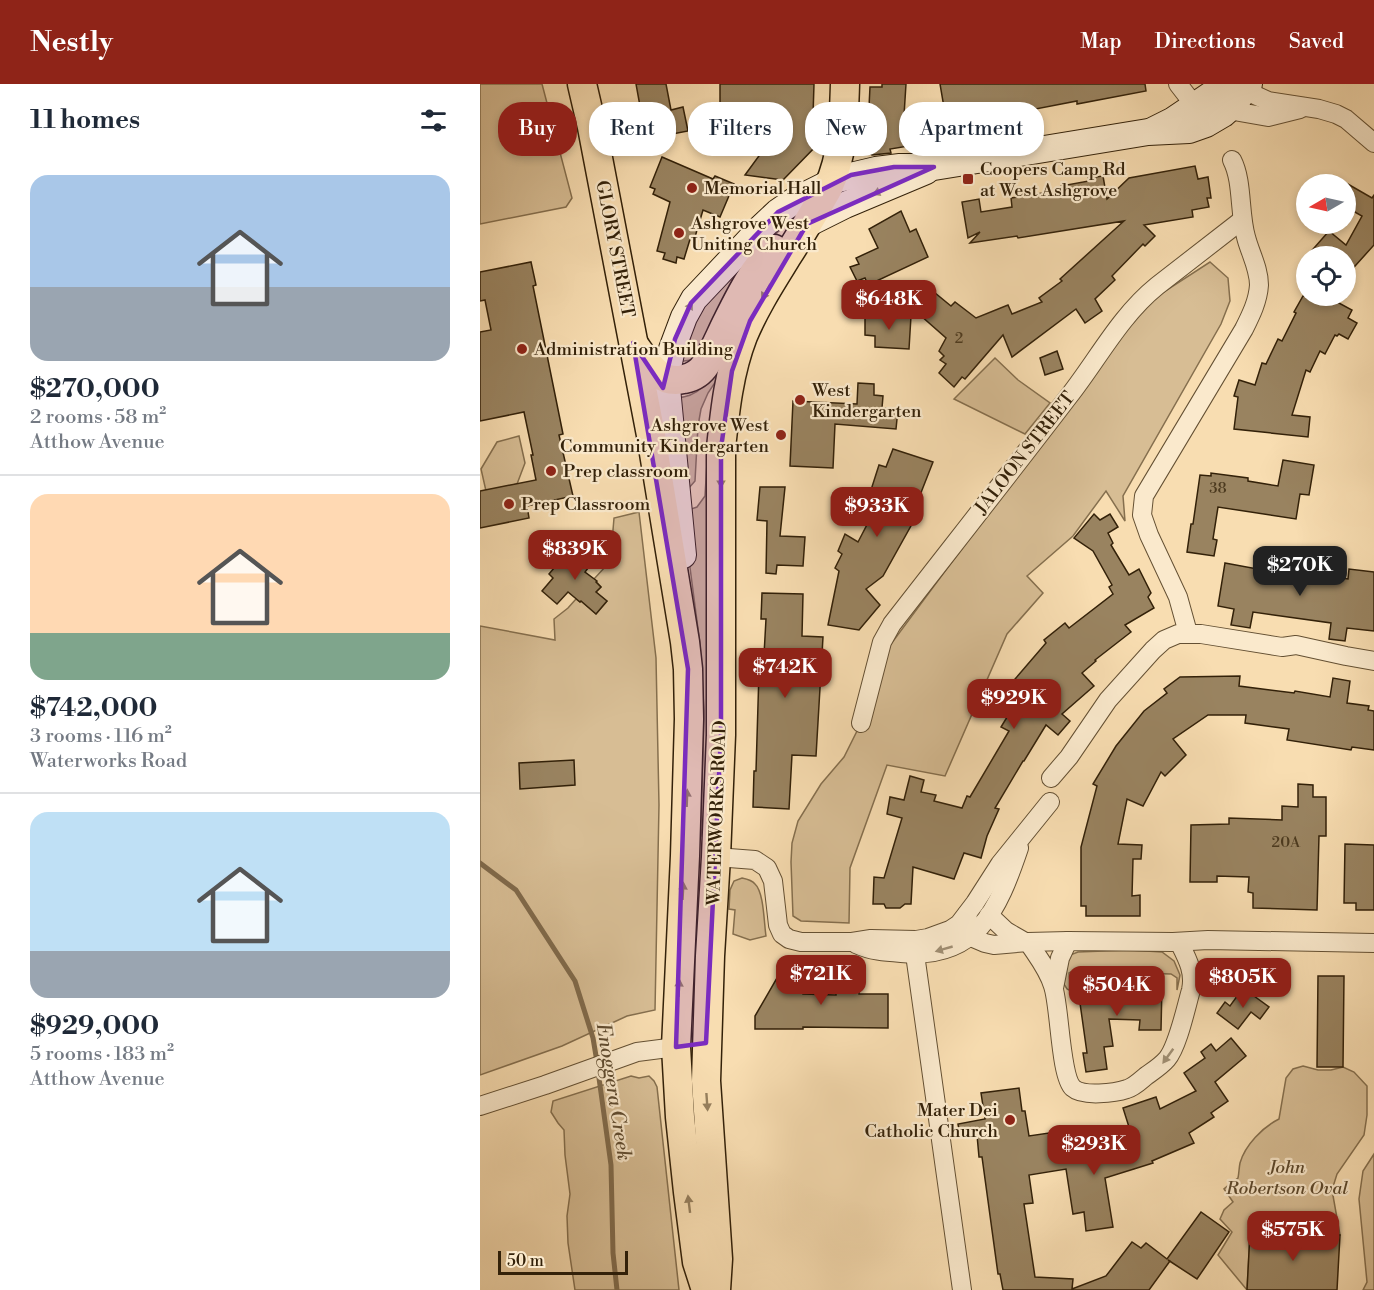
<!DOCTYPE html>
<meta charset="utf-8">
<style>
:root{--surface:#fff;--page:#f6f6f7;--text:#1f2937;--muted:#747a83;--line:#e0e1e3;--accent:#8f2418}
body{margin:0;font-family:"Libre Bodoni",serif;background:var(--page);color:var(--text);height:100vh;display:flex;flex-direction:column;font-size:22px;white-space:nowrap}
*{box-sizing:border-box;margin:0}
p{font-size:20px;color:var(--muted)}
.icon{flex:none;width:33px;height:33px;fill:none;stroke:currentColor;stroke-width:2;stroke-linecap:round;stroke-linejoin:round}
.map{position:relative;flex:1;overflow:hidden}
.panel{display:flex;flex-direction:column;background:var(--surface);width:480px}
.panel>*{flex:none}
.guide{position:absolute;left:18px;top:18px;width:570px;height:54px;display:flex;gap:12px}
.needle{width:39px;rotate:261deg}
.controls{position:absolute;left:816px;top:90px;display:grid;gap:12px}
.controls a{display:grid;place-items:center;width:60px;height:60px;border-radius:50%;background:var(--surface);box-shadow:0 3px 9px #0003;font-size:30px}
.scale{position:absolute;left:18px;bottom:15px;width:130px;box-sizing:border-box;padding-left:6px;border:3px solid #332109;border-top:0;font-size:16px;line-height:21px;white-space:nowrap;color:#332109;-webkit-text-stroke:4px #fae9cc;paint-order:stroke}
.price{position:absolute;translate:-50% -51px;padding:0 14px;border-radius:12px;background:var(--accent);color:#fff;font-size:20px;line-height:39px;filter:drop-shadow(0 2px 3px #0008)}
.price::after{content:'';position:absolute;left:50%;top:36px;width:18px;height:14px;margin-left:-9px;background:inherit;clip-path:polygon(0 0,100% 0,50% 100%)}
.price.current{background:#222;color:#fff}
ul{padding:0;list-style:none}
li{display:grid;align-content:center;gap:12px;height:318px;padding:0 30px}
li+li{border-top:2px solid var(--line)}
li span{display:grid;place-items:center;height:186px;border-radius:18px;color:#555}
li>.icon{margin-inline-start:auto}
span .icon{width:108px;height:108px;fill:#fffc;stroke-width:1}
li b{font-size:26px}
h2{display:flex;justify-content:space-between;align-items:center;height:72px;padding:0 30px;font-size:26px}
.tag{padding:0 21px;border-radius:24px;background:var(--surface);box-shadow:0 3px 9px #0003;font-size:21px;line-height:54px}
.tag.current{background:var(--accent);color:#fff}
header{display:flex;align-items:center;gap:36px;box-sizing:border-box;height:84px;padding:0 30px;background:var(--accent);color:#fff}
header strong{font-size:28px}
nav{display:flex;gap:33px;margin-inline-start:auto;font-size:21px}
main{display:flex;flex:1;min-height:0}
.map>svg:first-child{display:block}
.green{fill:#d7bd94;stroke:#856f4e;stroke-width:1.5}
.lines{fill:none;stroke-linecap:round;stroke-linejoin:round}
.stream{stroke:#816b4c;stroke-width:5}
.building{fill:#998360;stroke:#332109;stroke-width:1.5}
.minor-casing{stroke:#645033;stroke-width:20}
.secondary-casing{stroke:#332109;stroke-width:28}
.primary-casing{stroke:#332109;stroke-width:31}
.minor{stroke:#fae9cc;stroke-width:18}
.secondary{stroke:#fae9cc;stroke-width:26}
.primary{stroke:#f8ddb1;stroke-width:28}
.oneway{fill:#a08f74}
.oneway2{fill:#967f5d}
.marked{fill:#7b2cbf;fill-opacity:0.2;stroke:#7b2cbf;stroke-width:4.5;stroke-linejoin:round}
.poi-dot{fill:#8f2418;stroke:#fae9cc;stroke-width:2}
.labels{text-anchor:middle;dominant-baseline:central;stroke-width:4.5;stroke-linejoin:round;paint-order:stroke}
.number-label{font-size:15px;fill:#4c3a1f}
.poi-label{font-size:18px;fill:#332109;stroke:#fae9cc;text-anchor:start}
.street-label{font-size:18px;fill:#332109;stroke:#fae9cc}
.park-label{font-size:18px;font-style:italic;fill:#5c482c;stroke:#fae9cc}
.water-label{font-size:20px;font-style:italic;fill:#604c30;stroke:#fae9cc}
</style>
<header>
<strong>Nestly</strong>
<nav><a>Map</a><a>Directions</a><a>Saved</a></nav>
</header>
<main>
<section class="panel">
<h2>11 homes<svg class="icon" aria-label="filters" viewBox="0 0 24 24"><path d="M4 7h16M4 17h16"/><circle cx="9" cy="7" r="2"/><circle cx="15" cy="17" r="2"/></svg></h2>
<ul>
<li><span style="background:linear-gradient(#a9c7e8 60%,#9aa5b1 0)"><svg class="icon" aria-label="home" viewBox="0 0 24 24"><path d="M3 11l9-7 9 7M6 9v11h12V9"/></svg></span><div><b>$270,000</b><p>2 rooms · 58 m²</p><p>Atthow Avenue</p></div></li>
<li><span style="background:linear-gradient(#ffd9b3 75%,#7fa58c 0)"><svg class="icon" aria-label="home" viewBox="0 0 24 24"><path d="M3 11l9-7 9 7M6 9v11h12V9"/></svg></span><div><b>$742,000</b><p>3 rooms · 116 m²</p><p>Waterworks Road</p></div></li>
<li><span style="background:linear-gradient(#bfe0f5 75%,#9aa5b1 0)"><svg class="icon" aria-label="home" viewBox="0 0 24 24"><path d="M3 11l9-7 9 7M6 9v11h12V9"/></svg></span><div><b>$929,000</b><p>5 rooms · 183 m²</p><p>Atthow Avenue</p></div></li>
</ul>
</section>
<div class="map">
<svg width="894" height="1206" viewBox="0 0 894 1206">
<rect width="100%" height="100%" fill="#f8ddb1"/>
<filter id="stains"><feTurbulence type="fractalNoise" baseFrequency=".00333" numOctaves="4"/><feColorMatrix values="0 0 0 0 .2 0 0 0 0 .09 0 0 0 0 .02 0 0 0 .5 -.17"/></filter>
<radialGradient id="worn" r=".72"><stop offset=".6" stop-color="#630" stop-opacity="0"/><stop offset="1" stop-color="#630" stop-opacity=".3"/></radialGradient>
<g class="green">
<polygon points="0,0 62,0 92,114 86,123 0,140"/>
<polygon points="320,124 315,132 285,160 218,271 211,276 197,278 206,251 229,212"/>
<polygon points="730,178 748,194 750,217 741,240 643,412 645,437 626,407 593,452 547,492 563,509 527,550 465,692 407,681 370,784 369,839 321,837 313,832 311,778 312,759 318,737 341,700 364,673 381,639 408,564 621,277 653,237 679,211"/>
<path d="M241 273 238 294 228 309 221 325 218 342 215 397 208 405 195 314C223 313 230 294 241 273Z"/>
<polygon points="515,274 538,296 570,319 545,350 474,315"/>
<polygon points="229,345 230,345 226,760 222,752 221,744 224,627 220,560 206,453 211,425 217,423 225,412"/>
<polygon points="39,352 45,379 37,400 6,407 1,385 17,358"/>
<polygon points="159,428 176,574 179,721 175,926 147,932 82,962 0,991 0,542 75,556 74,535 88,524 96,515 100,518 101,517 116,530 127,517 116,508 121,503 114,495 126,482 132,458 134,434"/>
<path d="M262 794C267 795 272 796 275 800 284 808 284 840 286 852L270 856 253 850 255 826 249 825 250 806 254 797Z"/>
<polygon points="650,866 682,868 694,877 700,891 697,906 697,894 691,890 593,887 589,889 591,907 587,905 582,897 590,871 598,868"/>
<path d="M823 982 838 986H851L863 983 874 988 887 1002V1031L884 1051 857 1090 852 1106 860 1151 770 1149 767 1206 738 1171 752 1148 740 1135 744 1126 753 1118 744 1105 751 1099 758 1094C759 1089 759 1084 760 1079 765 1061 783 1043 799 1035L806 994 813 985Z"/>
<polygon points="151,992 159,994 169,992 174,997 177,1003 199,1206 95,1206 88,1159 87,1132 90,1110 85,1071 84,1046 78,1039 71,1028 73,1017"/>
<polygon points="894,1070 894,1206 883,1206 887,1198 879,1115 883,1087"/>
</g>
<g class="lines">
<g class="stream">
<polyline points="0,779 36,806 95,897 113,954 117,978"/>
<polyline points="118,987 131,1081 133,1169 137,1206"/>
</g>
</g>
<g class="building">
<polygon points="156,0 186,0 191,26 203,23 208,47 166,55"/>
<polygon points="240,0 334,0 333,32 342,32 342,50 338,60 303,96 265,91 295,50 246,49 246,25 240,25"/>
<polygon points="402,0 426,0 423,47 428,47 428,49 469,43 471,55 410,65 411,69 392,71 379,59 381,22 389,23 390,3 402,3"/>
<polygon points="460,0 665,0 666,7 597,20 597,17 550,26 550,29 536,32 535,27 527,29 526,23 500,27 501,36 467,41"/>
<polygon points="182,73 233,95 235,92 254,100 240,133 223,126 215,153 211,152 204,175 197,173 196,179 183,175 185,169 177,167 190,118 173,110 175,105 170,103"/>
<polygon points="715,82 718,95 728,93 731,114 727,114 729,123 712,126 713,133 664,141 675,152 665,162 663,160 632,192 635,196 615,215 622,227 605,239 596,225 532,273 523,251 485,295 482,293 474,303 459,289 466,280 460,276 464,272 459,267 466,254 432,224 449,204 471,222 475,218 496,234 528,221 532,230 562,218 559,214 582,197 580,195 644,137 538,154 537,152 490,159 500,148 488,154 482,118 499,115 501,128 532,123 531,114 582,106 581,102 609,97 608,94 623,92 627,115 649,94"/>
<polygon points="866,99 892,114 894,111 894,161 866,192 866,172 827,172 849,147 866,161 882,132 866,123"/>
<polygon points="421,127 430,148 436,145 448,173 388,201 385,194 377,197 370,183 379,180 376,174 398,164 389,145"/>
<polygon points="51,178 56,201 53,202 83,350 79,351 93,412 47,422 49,434 0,444 0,407 56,396 51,371 53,371 44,328 0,337 0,248 11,246 5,216 0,217 0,188"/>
<polygon points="823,212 846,212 872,226 868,234 877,239 868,255 859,250 857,252 855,251 845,270 840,267 830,288 826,286 812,331 830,333 828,353 754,345 758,313 754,312 759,296 775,301 782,279 786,280 798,255 802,257 816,229 814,228"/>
<polygon points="385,232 431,232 429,265 395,263 395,252 385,251"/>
<polygon points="577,267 583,285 565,291 560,274"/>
<polygon points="378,299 394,300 394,311 403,312 402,324 418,325 416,345 355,340 353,384 310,382 313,317 377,320"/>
<polygon points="413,365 453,378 433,429 437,431 403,492 386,505 400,521 379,546 348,541 359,487 355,484 362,470 358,467 365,450 378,458 392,431 381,425 391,406 399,381 406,383"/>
<polygon points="803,376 834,381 829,411 820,410 816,435 738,423 733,455 737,456 734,472 707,468 711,440 713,440 720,391 731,392 731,389 768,394 768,397 798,402"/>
<polygon points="280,403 305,403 300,452 325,453 323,482 297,481 296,490 286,489 287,437 277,436"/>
<polygon points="614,430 620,436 630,430 638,443 628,449 633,459 631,461 649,491 659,485 671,509 668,513 674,524 645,541 651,548 615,576 616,577 602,589 614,602 582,630 590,637 578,651 566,641 544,677 543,677 515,724 519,725 507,752 501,774 484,769 474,795 433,783 431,820 425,820 420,824 406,824 404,820 393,820 394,793 404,794 422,734 407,730 410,713 424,716 430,692 444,696 441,708 456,711 454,717 482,724 487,712 490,713 529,647 521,643 540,612 529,602 566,559 564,556 585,539 589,544 633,510 629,503 632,501 613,467 594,454"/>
<polygon points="100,462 115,475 105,488 117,497 116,498 121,503 116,508 127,517 116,530 101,517 100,518 88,508 77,520 62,507 73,494 69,490 85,471 90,474"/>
<polygon points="745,479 788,487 789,484 868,495 869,485 894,488 894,547 867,544 865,557 849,555 851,539 773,528 770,544 751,541 754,525 738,522"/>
<polygon points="282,509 323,510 322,552 343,553 336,672 312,671 309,725 273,723 274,687 276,687 279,588 283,589 286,535 281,535"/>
<polygon points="760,592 759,602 814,609 815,607 850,613 853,594 870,597 867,619 889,622 888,626 894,627 894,666 872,663 871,666 807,656 809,645 765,639 766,631 728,631 693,655 706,671 685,692 681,688 663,722 647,715 638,760 662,761 661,775 653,775 652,812 660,811 660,832 606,832 606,822 601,822 601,763 617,702 613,700 636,662 664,627 687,609 684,605 700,593"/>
<polygon points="94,676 95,701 40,705 39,679"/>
<polygon points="818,700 833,701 833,713 846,713 846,752 839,752 837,826 773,824 773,809 768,808 769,793 737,792 737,798 710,798 711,741 749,740 749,734 802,736 802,722 818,723"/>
<polygon points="865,760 894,761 894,826 876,826 876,819 864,819"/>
<polygon points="323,886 323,910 356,911 356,891 379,891 379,910 408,910 408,944 323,943 323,945 275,945 275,932 301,887"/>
<polygon points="838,892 864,892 863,983 837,983"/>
<polygon points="643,900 682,901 681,946 659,946 660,936 629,935 633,962 624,963 627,985 606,988 603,969 607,969 600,919 605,918 604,909 643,904"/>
<polygon points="763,904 789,923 780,935 771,928 758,945 737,929 745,918 750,922"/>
<polygon points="751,954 766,972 735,998 748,1017 731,1029 734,1033 709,1049 714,1059 672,1077 673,1079 625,1094 633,1143 606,1147 604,1128 593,1130 586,1085 549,1091 553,1119 544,1120 555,1193 593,1195 592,1205 626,1192 652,1158 661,1164 666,1159 687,1175 721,1128 749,1148 717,1195 688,1176 690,1177 669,1206 523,1206 520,1190 518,1190 502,1073 499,1073 497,1051 480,1053 478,1040 505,1035 501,1009 539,1004 542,1027 545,1027 549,1052 617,1042 619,1053 649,1043 643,1024 676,1013 680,1025 716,1007 704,989 725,974 721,968 731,960 736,967"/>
<polygon points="770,1149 860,1151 857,1206 767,1206"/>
</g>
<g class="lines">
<g class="minor-casing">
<g id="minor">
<polyline points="698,0 715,22"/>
<polyline points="764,6 788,17 839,25 856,30 866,35 894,59"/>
<polyline points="748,26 788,33 820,25"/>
<path d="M708 549 698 513 669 451 662 431 664 412 764 245C771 231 778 217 779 201 779 184 770 169 766 153 759 129 763 97 752 76"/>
<path d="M381 639 402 558 412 540C471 464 531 388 589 312 618 275 640 232 677 202L762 136"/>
<polyline points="571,694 589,673 628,616 673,566 684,556 698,550 721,550 802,563 816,561 866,572 894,577"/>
<polyline points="236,773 275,776 287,784 293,797 298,841 302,850 309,855 321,858 372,858 391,855 436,856 448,854 470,846 479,840 495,819 520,780 570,718"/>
<polyline points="487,830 491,853 505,859 514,861 548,858 588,857 693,858 728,856 894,859"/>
<polyline points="509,831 526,847 545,858"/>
<polyline points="433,856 482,1206"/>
<path d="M548 858C557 872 568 885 573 902 580 922 580 992 593 1004 603 1013 635 1009 647 1005 654 1003 660 997 666 992 673 987 681 982 687 975 698 962 706 923 711 906 715 888 707 874 699 858"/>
<path d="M376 860C391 867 405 868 421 869 497 876 518 826 539 764"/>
<polyline points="574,904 580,874 588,857"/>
<polyline points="0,1022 65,1001 157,968 196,963"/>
</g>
</g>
<g class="secondary-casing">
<g id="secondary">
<polyline points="674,46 692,37 747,0"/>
<polyline points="327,140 365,121 446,87"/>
<polyline points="203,471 187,304 188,283 192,265 204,233 214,215 281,144 298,128 314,117 358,95 396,86 420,83 454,83 668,48 709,46 726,40 743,30 753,21 769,0"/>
</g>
</g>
<g class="primary-casing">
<g id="primary">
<polyline points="102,0 112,43 171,351 205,558 208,585 209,635 205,772 196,963 200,1033 208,1108 217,1178 226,1206"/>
<path d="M155 262C167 279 179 301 204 295 214 293 221 288 226 280 234 267 240 252 247 238 260 212 273 185 294 165"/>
<path d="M236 1206 238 1175 226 997 230 872 236 773 241 651V364C245 326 249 288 263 252 275 223 292 197 308 171 322 149 335 127 348 104 363 72 364 35 365 0"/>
</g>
</g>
<use href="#minor" class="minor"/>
<use href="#secondary" class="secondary"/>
<use href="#primary" class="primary"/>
</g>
<defs><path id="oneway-solid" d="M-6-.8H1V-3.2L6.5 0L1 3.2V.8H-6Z" transform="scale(1.5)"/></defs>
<g class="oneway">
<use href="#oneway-solid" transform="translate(401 107) rotate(158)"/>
<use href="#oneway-solid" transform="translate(208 226) rotate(-61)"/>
<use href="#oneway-solid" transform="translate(464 865) rotate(164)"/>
<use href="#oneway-solid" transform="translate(688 972) rotate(126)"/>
</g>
<g class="oneway2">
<use href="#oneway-solid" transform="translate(286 208) rotate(119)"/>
<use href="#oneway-solid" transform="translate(241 395) rotate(90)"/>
<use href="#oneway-solid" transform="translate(207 714) rotate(-88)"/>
<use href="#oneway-solid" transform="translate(203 807) rotate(-87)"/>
<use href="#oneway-solid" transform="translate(199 904) rotate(-87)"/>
<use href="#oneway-solid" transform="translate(227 1018) rotate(86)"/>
<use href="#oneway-solid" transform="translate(209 1120) rotate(-97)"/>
</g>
<path class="marked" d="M414 83H454L327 140 270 237 252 287 241 364V651L226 959 196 963 208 585 153 259 183 304 195 255 211 219 298 128 371 91Z"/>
<g class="poi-dot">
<rect x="482" y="89" width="12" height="12" rx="3"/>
<circle cx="212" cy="104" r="6"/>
<circle cx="199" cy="149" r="6"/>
<circle cx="42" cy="265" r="6"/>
<circle cx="320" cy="316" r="6"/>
<circle cx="301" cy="351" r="6"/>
<circle cx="71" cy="387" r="6"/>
<circle cx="29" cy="420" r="6"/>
<circle cx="530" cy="1036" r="6"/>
</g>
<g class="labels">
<g class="number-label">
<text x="479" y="254">2</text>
<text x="738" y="404">38</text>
<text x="806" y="758">20A</text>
</g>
<g class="poi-label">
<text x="500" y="85">Coopers Camp Rd<tspan x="500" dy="21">at West Ashgrove</tspan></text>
<text x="224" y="104">Memorial Hall</text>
<text x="211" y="139">Ashgrove West<tspan x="211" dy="21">Uniting Church</tspan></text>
<text x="54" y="265">Administration Building</text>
<text x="332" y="306">West<tspan x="332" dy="21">Kindergarten</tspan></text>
<text x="289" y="341" text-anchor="end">Ashgrove West<tspan x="289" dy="21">Community Kindergarten</tspan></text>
<text x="83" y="387">Prep classroom</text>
<text x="41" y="420">Prep Classroom</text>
<text x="518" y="1026" text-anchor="end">Mater Dei<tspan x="518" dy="21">Catholic Church</tspan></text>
</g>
<g class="street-label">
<text transform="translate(135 165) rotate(79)">GLORY STREET</text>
<text transform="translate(545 369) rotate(-52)">JALOON STREET</text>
<text transform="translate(237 729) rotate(-88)">WATERWORKS ROAD</text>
</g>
<g class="park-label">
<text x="807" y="1083">John<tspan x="807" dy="21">Robertson Oval</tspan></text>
</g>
<g class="water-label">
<text transform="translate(133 1008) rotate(81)">Enoggera Creek</text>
</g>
</g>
<rect width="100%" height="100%" filter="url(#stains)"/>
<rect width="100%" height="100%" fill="url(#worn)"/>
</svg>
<div class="controls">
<a><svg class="needle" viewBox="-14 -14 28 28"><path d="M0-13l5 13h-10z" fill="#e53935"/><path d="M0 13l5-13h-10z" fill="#747a83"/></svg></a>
<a><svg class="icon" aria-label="locate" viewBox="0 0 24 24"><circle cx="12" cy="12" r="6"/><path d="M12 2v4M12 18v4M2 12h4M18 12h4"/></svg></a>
</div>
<div class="scale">50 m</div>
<b class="price" style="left:409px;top:247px">$648K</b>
<b class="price" style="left:397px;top:454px">$933K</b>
<b class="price" style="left:95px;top:497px">$839K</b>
<b class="price current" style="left:820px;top:513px">$270K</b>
<b class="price" style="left:305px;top:615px">$742K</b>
<b class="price" style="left:534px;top:646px">$929K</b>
<b class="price" style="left:341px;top:922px">$721K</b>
<b class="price" style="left:763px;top:925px">$805K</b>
<b class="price" style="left:637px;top:933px">$504K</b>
<b class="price" style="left:614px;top:1092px">$293K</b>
<b class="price" style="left:813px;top:1178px">$575K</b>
<div class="guide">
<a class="tag current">Buy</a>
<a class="tag">Rent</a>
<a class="tag">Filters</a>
<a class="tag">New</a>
<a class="tag">Apartment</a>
</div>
</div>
</main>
